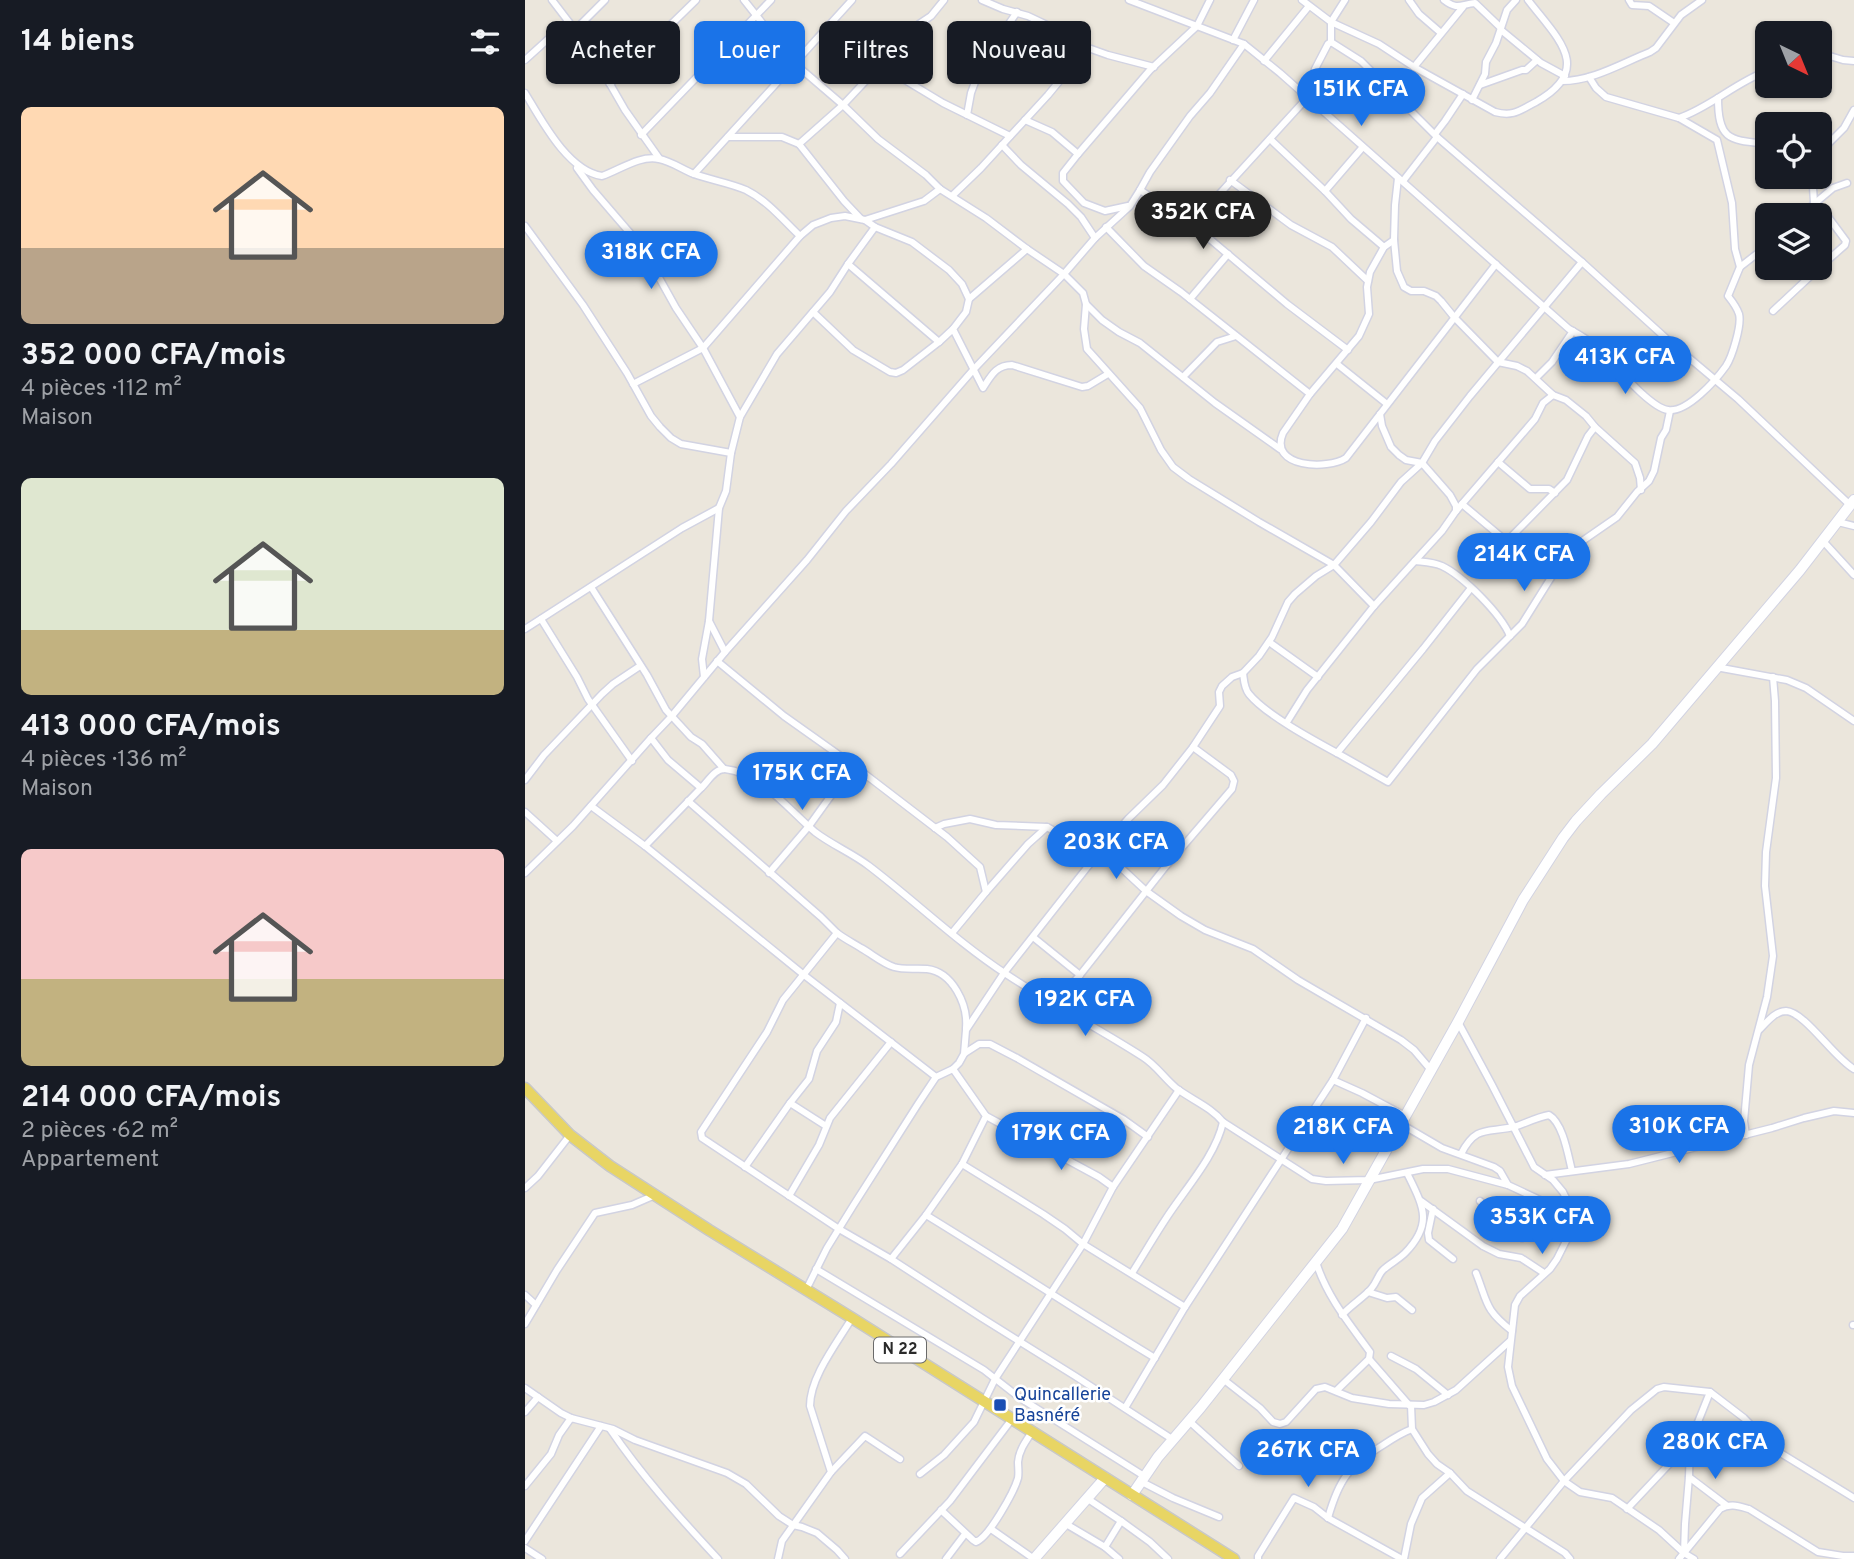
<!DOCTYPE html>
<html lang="fr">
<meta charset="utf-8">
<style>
:root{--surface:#171b24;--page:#20242c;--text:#f1f3f6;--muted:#9ea1a6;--accent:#1a73e8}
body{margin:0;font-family:Overpass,sans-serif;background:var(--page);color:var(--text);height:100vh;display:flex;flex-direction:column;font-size:26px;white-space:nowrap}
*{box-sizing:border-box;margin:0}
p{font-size:23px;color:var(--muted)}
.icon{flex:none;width:38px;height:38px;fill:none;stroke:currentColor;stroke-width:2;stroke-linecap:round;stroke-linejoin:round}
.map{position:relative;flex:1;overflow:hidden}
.details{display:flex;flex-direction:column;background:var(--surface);width:525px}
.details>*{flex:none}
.banner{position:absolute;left:21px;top:21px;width:665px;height:63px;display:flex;gap:14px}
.needle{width:46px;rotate:137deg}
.buttons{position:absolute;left:1230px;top:21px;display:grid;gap:14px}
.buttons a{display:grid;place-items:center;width:77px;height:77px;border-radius:10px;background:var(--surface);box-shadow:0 2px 5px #0004;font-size:35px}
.price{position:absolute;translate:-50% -60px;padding:0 16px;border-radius:24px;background:var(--accent);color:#fff;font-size:23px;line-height:46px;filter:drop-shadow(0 2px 4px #0008)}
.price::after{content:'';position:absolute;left:50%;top:42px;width:21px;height:16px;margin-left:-10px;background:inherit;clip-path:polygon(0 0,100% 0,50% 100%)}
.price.selected{background:#222;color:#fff}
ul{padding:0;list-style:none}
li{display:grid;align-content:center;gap:14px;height:371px;padding:0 21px}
li span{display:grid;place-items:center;height:217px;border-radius:10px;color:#555}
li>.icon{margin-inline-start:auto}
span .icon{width:126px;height:126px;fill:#fffc;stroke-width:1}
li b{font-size:30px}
h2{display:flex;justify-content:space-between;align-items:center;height:84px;padding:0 21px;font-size:30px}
.chip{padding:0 24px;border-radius:10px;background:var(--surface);box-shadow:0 2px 5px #0004;font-size:24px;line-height:63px}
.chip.selected{background:var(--accent);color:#fff}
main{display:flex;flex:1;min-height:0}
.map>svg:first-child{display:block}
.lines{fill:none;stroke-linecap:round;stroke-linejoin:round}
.street-casing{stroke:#d2d3e2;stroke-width:9}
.secondary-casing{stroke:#d2d3e2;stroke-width:12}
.primary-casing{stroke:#c8c8c8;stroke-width:13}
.street{stroke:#fff;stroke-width:6}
.secondary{stroke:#fff;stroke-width:10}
.primary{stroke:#e8d564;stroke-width:10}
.transit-dot{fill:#1a4fb4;stroke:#fff;stroke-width:2.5}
.labels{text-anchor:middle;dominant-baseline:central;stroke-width:5;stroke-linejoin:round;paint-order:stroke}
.shield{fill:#fff;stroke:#6a6a6a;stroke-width:2}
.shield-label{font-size:16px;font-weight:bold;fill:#2a2a2a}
.transit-label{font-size:18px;fill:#164399;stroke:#fff;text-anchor:start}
</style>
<main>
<section class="details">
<h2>14 biens<svg class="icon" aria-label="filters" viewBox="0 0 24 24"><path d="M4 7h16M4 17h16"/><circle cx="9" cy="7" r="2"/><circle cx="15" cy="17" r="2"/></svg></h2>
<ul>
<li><span style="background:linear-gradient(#ffd9b3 65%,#b9a48a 0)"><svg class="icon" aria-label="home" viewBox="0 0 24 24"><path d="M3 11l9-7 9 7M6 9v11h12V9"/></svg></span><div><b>352 000 CFA/mois</b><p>4 pièces · 112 m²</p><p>Maison</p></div></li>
<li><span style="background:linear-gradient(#dfe7d0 70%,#c2b280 0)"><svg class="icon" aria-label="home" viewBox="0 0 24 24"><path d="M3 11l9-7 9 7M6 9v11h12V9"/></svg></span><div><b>413 000 CFA/mois</b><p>4 pièces · 136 m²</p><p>Maison</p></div></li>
<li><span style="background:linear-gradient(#f6c9c9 60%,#c2b280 0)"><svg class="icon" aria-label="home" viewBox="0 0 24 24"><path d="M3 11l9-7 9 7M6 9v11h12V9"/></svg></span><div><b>214 000 CFA/mois</b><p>2 pièces · 62 m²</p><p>Appartement</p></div></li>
</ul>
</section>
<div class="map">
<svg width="1329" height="1559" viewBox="0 0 1329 1559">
<rect width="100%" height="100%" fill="#ebe6dc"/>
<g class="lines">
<g class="street-casing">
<g id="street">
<polyline points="27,0 50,30 85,84 100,110 134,158"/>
<polyline points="219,0 269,63 318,105 353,139 401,175 415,189 461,218 502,249 539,274 558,293 561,304 559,329 562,349 615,408 636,450 648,467 664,479 734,522 809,565 849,606"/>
<polyline points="457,0 478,9 503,16 541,34 555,45 583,55 629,67"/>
<path d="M604 0 719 44 755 73 1044 329C1055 335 1066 341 1075 350 1089 364 1125 408 1143 410 1162 413 1191 380 1201 366 1207 357 1217 325 1214 314 1212 308 1207 301 1203 296L1215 267 1242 246"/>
<path d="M777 0 806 22 854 44 889 67 970 112C989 117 995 110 1011 102 1070 69 1032 38 1003 0"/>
<polyline points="884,0 894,14 916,33"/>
<path d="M919 0C933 11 936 4 950 3L976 28"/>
<polyline points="1104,0 1107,5 1124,6 1149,23"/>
<polyline points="50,30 80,0"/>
<polyline points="976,30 1016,63 1040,76"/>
<polyline points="708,40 729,0"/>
<polyline points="806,42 836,61 912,137 1057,262 1144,341 1213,399 1325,505"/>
<polyline points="1295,53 1318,60 1329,61"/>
<polyline points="0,60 42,22"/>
<polyline points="739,61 784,6"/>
<polyline points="355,65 418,103 485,136"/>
<polyline points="889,67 938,7"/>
<polyline points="1064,77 1071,88 1081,97 1154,118 1192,140 1207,203 1210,249 1215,267"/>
<path d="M1037 81C1068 81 1097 63 1125 52L1131 48 1156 15 1177 0"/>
<polyline points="85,84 171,0"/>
<polyline points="955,85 997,70 1001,70 1012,60"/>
<path d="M0 93C17 121 43 171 77 176 95 170 114 155 134 159 146 161 158 170 169 174 186 180 205 183 221 190 243 201 258 220 275 236"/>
<path d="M1193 98C1193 141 1205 140 1242 144"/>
<polyline points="947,100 960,74 961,62 971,43 982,10 991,0"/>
<polyline points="442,115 446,93 457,63 492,12"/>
<path d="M1154 118C1186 107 1211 82 1242 71"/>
<polyline points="500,120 527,132 553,154 538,173 538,181 559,203 580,211 603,206"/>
<polyline points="910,134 920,121 938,94"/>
<polyline points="116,135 246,0"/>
<polyline points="203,137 257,137 274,144 319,201 336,219"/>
<polyline points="745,139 800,191 837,148"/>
<polyline points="274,144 318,105 394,24 406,16 419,0"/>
<polyline points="477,145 496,165 543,204 556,217 570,238"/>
<polyline points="553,154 625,70 672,26 685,0"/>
<polyline points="52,168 68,190 117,247 151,308 178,348 215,417"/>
<polyline points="1295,173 1301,149 1304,143 1319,128 1329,110"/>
<polyline points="169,174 327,0"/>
<polyline points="1280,177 1288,187"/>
<polyline points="1293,177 1288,187 1289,203 1298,210 1321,241 1320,245 1295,267"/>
<polyline points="873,178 870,205 869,240 872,271 879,287 886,291 899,291 911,296 916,301 929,317 973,362 992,366 1002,371 1028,395 1041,400 1061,416 1070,427 1110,463 1115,478 1116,490"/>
<polyline points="705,180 766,225 807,247 843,281"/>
<polyline points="878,181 912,137"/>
<polyline points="615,190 625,172 665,116 685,93 719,44"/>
<polyline points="800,191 826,219 859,247"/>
<polyline points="427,196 456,168 523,95 541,73 555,45"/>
<polyline points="1276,215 1308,188 1322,183"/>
<polyline points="340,220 399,201 415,189"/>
<polyline points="667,224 782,98 790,69 803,44 806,42 806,22 820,0"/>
<polyline points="0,226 58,305 102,373 126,416 135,427 146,438 156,444 206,453"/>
<polyline points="581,227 619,266 656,292 785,394"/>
<path d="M869 240 859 247 845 272 842 287 844 314 834 336 785 394 758 433C743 468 803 470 821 458L971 264"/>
<polyline points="323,264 414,342 428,329"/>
<polyline points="444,299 502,249"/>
<polyline points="665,299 703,254"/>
<polyline points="561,304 577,320 594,332 615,343 690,403 755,449"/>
<polyline points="1248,311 1294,268"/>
<polyline points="288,312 328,350 365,372 371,373 378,370 414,342"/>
<polyline points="812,364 862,404"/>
<polyline points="1098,374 1115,367 1144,341"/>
<polyline points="658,377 692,342 711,336"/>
<polyline points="1011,378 1027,362 1048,331"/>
<path d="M108 384 178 348 275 236 288 225 306 218 320 216 340 220 350 227 387 242 424 270 437 284 444 299 441 312 428 329 458 388C466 376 471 365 487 365L557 387 563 386 583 374"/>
<polyline points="973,462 1005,489 1024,489 1030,493"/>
<polyline points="937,504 999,556 1016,565 1032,568"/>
<polyline points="931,511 1010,419 1018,403 1028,395"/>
<polyline points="1313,522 1329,526"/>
<polyline points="982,541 1042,480 1063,436 1070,427"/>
<polyline points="1298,541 1329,575"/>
<path d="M890 561C899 562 908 562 917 566 938 576 976 614 985 636"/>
<polyline points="66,587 122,675 141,710 166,737 177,744 199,769"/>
<polyline points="946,588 898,649 812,753 863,782 952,669 997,624 1032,568 1053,544 1092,517 1112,492 1124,481 1129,471 1136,438 1141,430 1145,411"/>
<polyline points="16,619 52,677 63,699 107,761"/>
<polyline points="184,621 200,652"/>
<polyline points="0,629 157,528 194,508"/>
<polyline points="744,642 793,677"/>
<polyline points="192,661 259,716 328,765 422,837 455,867 461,892 427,933"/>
<polyline points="1191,667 1262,680 1281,688 1329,721"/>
<path d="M718 673C719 680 719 688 724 694 740 714 788 740 812 753"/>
<polyline points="179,677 177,659 184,621 194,508 201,491 206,453 215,417 252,354 305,292 323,264 350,227"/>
<polyline points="762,722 782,690 849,606 917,531 931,511 931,506 925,495 897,463 881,460 874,455 866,447 857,426 855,414"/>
<path d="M126 738 143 760 176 788C182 783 190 768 200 769 236 773 264 810 290 832 307 845 327 853 344 866 390 901 432 942 481 974 526 1004 573 1028 618 1057 631 1065 639 1078 651 1088 667 1100 686 1107 698 1122L787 1179 801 1181 844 1180 898 1169H923L983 1185"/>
<polyline points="0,780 19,755 77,694 88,684 115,666"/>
<polyline points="176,788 120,846 279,975 411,1077"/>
<polyline points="163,801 296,917 312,933 258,1000 242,1032 176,1132 177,1138 314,1229 366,1259 457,1318 550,1376 647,1439"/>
<polyline points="66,806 120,846"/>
<polyline points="0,812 32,841"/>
<polyline points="410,828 419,824 445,819 471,825 522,827"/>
<polyline points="0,873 48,826 126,738 146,717 200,652 282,560 321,511 366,464 449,369 539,274 570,238 605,206 615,190 667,224 762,304 823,350"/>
<polyline points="244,873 284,826 328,765"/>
<polyline points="461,892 503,844 522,827 544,839 575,851 591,863 621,891 656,916 680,930 728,949 773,980 876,1040 889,1050 906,1070"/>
<path d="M312 933C320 939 328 943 336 948 347 954 357 963 369 967 379 970 392 968 402 969 428 972 443 1005 441 1028"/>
<polyline points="508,937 555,975"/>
<polyline points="528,1004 555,975 641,866 707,789 709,781 706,775 668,747"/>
<polyline points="933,1022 967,1085 1009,1167 1028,1180 1038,1192 1042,1200 1045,1214 1042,1239 1032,1259 1025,1269 995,1296 990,1305 983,1367 987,1386 1022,1459 1039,1481 1055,1492 1087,1498 1134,1530 1159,1553 1169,1559"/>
<path d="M1234 1030C1241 1023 1250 1011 1261 1011 1280 1012 1309 1058 1329 1069"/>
<polyline points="440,1053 454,1044 465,1044 492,1058 598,1119 623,1137"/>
<polyline points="808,1080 837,1093 880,1116"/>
<polyline points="265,1103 301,1126"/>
<polyline points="876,1124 917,1148 969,1167 975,1171 983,1185 1045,1214"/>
<polyline points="1221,1135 1219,1121 1224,1065 1242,997 1248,956 1240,886 1241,852 1251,778 1250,701 1248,677"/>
<path d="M936 1154C952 1123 964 1134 992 1126 1003 1122 1013 1117 1024 1115 1038 1123 1043 1155 1047 1171"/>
<polyline points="437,1164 518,1214 540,1229 558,1244 660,1307 600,1408"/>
<polyline points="220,1167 265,1103 284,1079 292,1051 311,1022 315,1003"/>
<polyline points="1020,1175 1104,1164 1247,1128 1279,1118 1309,1111 1329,1113"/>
<polyline points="588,1187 654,1090"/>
<polyline points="0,1188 13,1176 45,1135"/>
<polyline points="264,1196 294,1145 305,1118 366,1042"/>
<polyline points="896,1201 958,1246 974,1254 996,1258 1019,1273"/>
<polyline points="955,1201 974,1217 987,1231 997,1238 1000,1236 1024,1205"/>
<polyline points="908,1209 903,1233 904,1240 928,1259"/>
<path d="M401 1215C478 1262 553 1312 630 1358"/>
<polyline points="366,1259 401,1215 437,1164 461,1116 428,1069"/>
<path d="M791 1262C802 1297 824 1323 845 1352L844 1359 811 1391"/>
<polyline points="291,1269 459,1370 495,1398 619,1476"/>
<path d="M607 1273C619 1254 630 1235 642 1217 661 1188 691 1155 698 1122"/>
<path d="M951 1273C963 1303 959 1309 987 1331"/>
<polyline points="281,1290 302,1248 328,1206 393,1104 411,1077 428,1069 434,1063 439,1054 441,1030 479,973 575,851 603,819 638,785 668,747 695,706 694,692 697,686 707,677 718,673 734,656 747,637 763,602 770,594 791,576 809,565 846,522 876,482 897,463 910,441 945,396 1057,262"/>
<polyline points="843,1292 862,1298 871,1297 887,1310"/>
<polyline points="0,1295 11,1305"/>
<polyline points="660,1307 808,1080 841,1018"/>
<path d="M817 1315C826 1305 838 1298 846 1289 852 1282 853 1275 858 1270 864 1264 873 1260 880 1253 909 1223 898 1206 882 1173"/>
<polyline points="0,1324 32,1270 70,1213 107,1205 130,1195"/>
<polyline points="1328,1325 1329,1325"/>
<polyline points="866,1356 891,1369 923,1395"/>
<polyline points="844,1359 884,1405"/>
<polyline points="698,1379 735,1408 748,1422 755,1424 761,1422 791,1389 800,1387 827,1398 864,1404 899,1405 909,1402 931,1390 985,1341"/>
<polyline points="0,1388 36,1413 46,1418"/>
<polyline points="886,1405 887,1429 903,1454 912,1464 925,1473 942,1491 1040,1553 1045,1559"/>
<polyline points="0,1412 13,1397"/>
<polyline points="664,1421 714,1466"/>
<path d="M85 1429C117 1476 154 1517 193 1559"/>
<polyline points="306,1472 340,1436 375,1459"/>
<polyline points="395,1474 419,1455 449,1422 470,1379 558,1244 588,1187 574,1177 461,1116"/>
<polyline points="1164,1477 1201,1505"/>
<polyline points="615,1481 648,1498 694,1517"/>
<polyline points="0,1486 26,1454 34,1435 46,1418 88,1429 110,1440 202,1473 221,1484 254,1516 268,1525 277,1527 292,1533 312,1550 320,1559"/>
<polyline points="563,1499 596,1521 580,1547"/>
<polyline points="1102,1509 1165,1442"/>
<path d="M416 1510 448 1540 451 1542C464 1537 489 1492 493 1478 494 1473 493 1467 493 1462 494 1450 501 1441 507 1432"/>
<path d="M803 1518C814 1479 824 1466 858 1445 867 1439 876 1433 887 1429"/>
<polyline points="596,1521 625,1542 643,1559"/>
<polyline points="541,1524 580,1547 594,1559"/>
<polyline points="466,1529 509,1559"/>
<polyline points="0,1541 76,1426"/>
<polyline points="0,1548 17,1559"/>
<polyline points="1159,1553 1160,1524 1164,1477 1165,1442 1185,1392"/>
<polyline points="375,1554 425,1501 487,1419"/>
<path d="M253 1559 257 1541 306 1472 285 1406C285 1377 312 1343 327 1318"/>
<polyline points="421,1559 440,1534"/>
<polyline points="733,1559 733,1556 769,1498 789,1507 803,1518 877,1559"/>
<polyline points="879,1559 886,1524 897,1498 925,1473"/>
<polyline points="975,1559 1039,1481 1106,1410 1132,1389 1139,1387 1185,1392 1219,1418 1249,1449 1329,1498"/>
<path d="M1154 1559 1195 1509C1205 1503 1213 1506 1224 1509L1293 1552 1318 1556H1329"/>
</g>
</g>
<g class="secondary-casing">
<g id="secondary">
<polyline points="607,1495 633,1457 676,1407 817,1229 933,1022 998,900 1038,838 1051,821 1076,794 1127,744 1275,570 1329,500"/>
<polyline points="509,1559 580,1478"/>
</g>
</g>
<g class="primary-casing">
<polyline id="primary" points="0,1088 45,1135 85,1166 184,1230 327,1318 709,1559"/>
</g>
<use href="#street" class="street"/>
<use href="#secondary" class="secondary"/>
<use href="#primary" class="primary"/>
</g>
<rect class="transit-dot" x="468" y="1398" width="14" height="14" rx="3.5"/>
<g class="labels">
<rect class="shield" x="349" y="1337.5" width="52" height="25" rx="5"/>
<g class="shield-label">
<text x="375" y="1350">N 22</text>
</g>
<g class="transit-label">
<text x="489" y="1395">Quincallerie<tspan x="489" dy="21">Basnéré</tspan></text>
</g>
</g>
</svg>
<div class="buttons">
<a><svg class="needle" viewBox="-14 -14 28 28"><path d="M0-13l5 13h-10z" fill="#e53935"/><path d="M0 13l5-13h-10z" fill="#9ea1a6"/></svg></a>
<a><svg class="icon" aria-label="locate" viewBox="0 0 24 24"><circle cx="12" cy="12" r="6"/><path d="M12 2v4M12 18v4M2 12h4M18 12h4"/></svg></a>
<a><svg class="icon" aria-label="layers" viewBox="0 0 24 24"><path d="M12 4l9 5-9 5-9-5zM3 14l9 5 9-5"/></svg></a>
</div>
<b class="price" style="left:836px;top:128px">151K CFA</b>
<b class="price selected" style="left:678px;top:251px">352K CFA</b>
<b class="price" style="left:126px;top:291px">318K CFA</b>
<b class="price" style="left:1100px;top:396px">413K CFA</b>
<b class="price" style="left:999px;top:593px">214K CFA</b>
<b class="price" style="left:277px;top:812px">175K CFA</b>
<b class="price" style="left:591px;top:881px">203K CFA</b>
<b class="price" style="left:560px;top:1038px">192K CFA</b>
<b class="price" style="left:1154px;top:1165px">310K CFA</b>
<b class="price" style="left:818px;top:1166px">218K CFA</b>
<b class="price" style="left:536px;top:1172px">179K CFA</b>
<b class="price" style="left:1017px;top:1256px">353K CFA</b>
<b class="price" style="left:1190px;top:1481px">280K CFA</b>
<b class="price" style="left:783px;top:1489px">267K CFA</b>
<div class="banner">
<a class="chip">Acheter</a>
<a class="chip selected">Louer</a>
<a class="chip">Filtres</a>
<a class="chip">Nouveau</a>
</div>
</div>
</main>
